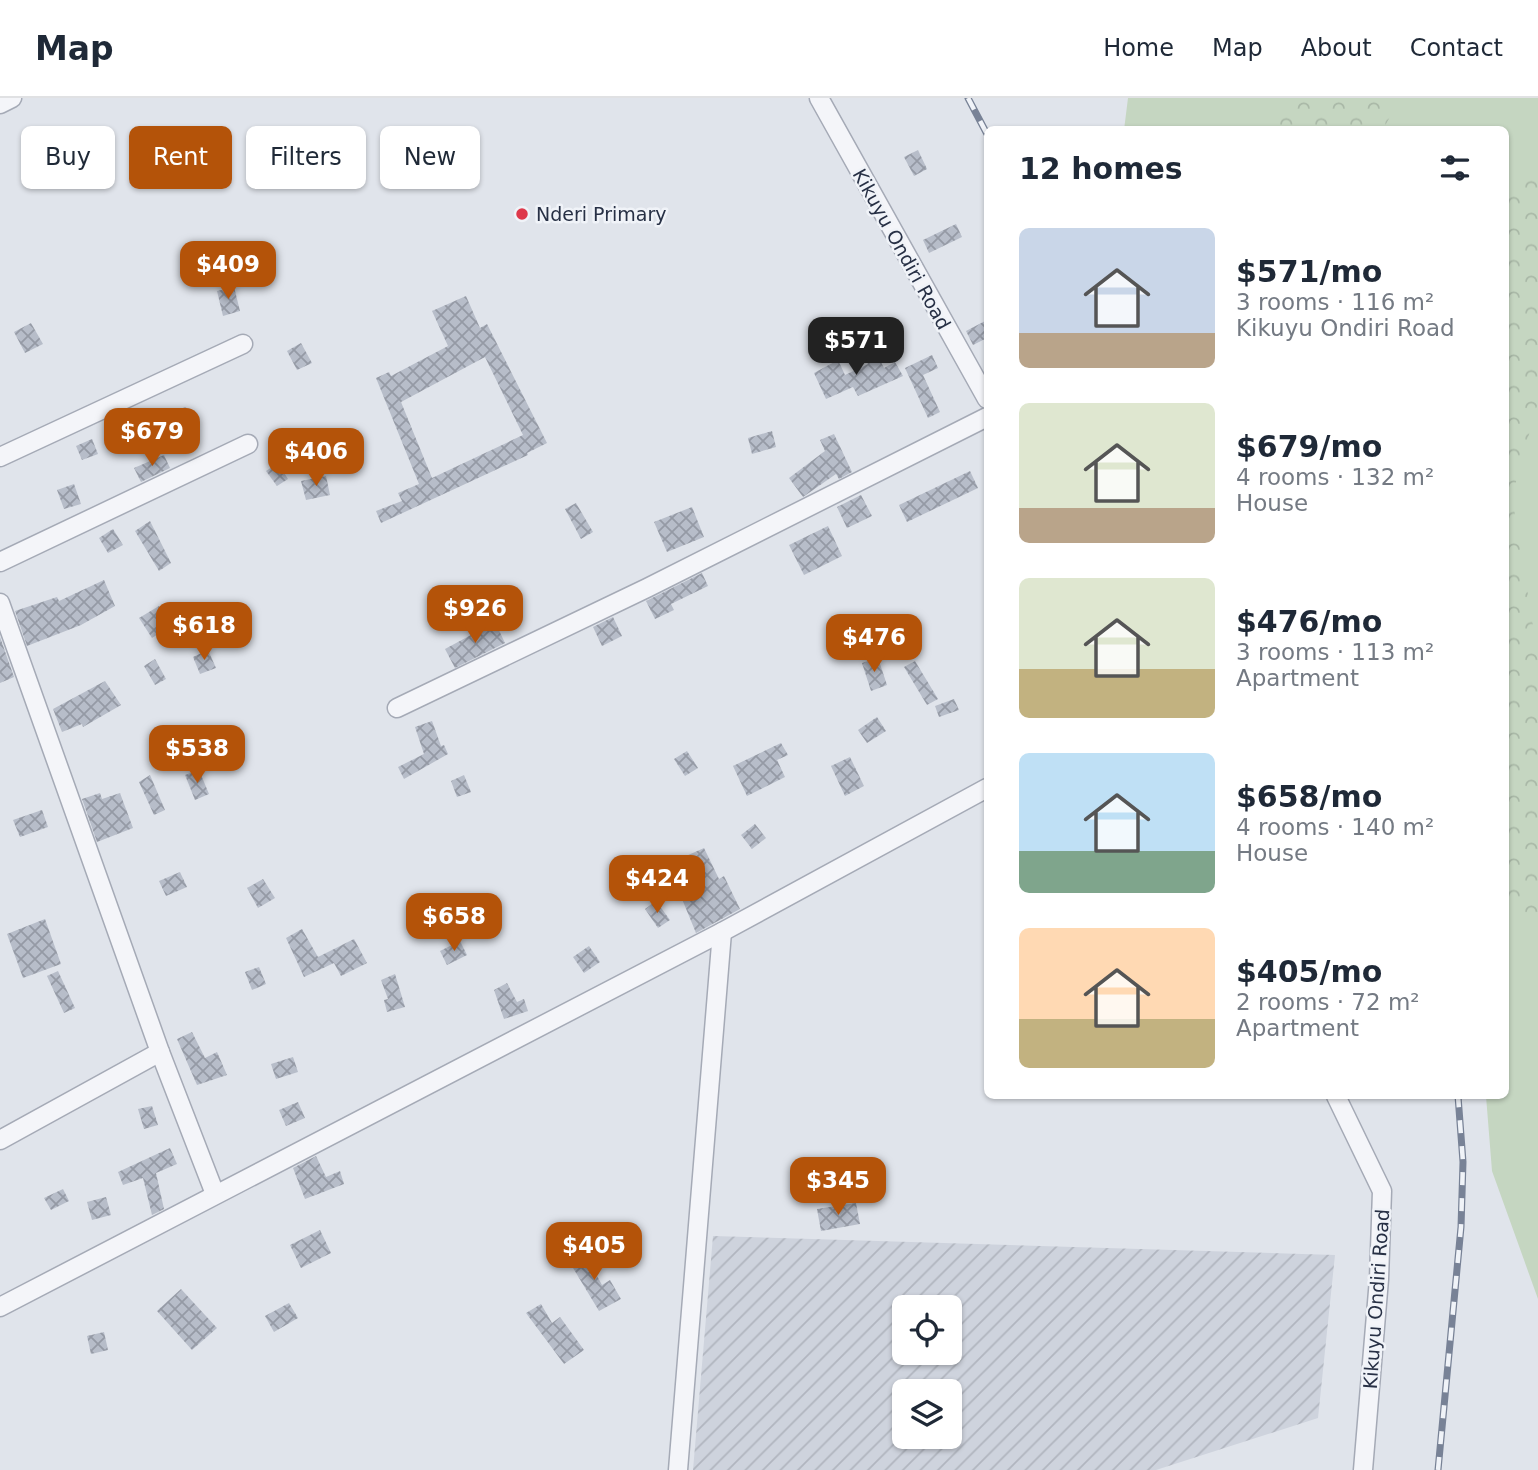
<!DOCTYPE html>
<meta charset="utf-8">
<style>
:root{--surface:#fff;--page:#f2f2f3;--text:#1f2937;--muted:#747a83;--line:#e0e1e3;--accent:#b45309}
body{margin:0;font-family:"DejaVu Sans",sans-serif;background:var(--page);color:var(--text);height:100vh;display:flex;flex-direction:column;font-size:26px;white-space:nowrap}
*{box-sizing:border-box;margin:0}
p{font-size:23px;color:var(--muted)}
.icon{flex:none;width:38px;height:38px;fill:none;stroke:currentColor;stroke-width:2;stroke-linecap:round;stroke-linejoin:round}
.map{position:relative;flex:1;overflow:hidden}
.side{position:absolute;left:984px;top:28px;width:525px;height:973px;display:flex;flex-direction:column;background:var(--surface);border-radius:10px;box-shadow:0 2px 5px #0004}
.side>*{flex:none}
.banner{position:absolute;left:21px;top:28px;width:665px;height:63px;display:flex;gap:14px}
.buttons{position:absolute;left:892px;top:1197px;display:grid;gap:14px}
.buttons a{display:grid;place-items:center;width:70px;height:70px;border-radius:10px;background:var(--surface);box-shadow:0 2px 5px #0004;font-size:35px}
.price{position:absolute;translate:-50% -60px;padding:0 16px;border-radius:14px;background:var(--accent);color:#fff;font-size:23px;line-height:46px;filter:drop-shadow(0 2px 4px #0008)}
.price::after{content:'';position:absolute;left:50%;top:42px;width:21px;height:16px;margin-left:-10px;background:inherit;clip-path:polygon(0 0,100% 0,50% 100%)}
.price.selected{background:#222;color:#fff}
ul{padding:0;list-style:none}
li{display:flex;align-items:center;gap:21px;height:175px;padding:0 35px}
li span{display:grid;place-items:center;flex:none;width:196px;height:140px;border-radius:10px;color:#555}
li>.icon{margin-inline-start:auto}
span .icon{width:84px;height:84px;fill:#fffc;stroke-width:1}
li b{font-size:30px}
h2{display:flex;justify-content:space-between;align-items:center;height:84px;padding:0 35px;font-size:30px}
.tag{padding:0 24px;border-radius:10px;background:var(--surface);box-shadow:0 2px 5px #0004;font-size:24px;line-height:63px}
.tag.selected{background:var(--accent);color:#fff}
header{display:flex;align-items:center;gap:42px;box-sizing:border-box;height:98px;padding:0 35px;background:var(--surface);border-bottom:2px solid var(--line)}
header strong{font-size:33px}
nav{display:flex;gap:38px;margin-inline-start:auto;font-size:24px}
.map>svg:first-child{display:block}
.industrial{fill:url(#industrial-furrows);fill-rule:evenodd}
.grass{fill:#c5d6c1}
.forest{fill:url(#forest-crowns)}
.building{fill:url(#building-cross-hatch);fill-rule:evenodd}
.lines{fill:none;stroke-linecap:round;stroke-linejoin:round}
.minor-casing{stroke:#a5aab6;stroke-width:21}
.minor{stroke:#f4f5f9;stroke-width:18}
.rail-casing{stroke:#788296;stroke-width:7}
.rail{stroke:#f0f3f8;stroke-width:4.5;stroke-dasharray:13;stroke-linecap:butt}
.poi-dot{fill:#de384a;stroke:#f0f3f8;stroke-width:2.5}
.labels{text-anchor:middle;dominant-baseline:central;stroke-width:5;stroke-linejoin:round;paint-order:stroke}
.poi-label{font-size:19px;fill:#273045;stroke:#f0f3f8;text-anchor:start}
.street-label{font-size:19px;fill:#273045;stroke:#f0f3f8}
</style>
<header>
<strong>Map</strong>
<nav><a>Home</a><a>Map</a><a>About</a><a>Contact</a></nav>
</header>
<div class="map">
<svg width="1538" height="1372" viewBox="0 0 1538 1372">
<defs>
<pattern id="industrial-furrows" width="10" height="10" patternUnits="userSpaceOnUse" patternTransform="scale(1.75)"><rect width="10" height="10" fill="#ced3dd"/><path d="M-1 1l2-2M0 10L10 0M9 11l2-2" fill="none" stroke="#b1b5bf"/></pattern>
<pattern id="forest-crowns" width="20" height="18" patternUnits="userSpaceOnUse" patternTransform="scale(1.75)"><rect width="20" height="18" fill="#c5d6c1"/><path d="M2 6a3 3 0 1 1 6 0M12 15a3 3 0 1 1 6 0" fill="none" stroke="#a9b8a7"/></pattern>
<pattern id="building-cross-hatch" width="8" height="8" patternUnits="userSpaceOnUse" patternTransform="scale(1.75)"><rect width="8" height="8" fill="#b7bdc9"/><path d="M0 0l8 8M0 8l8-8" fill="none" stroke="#959aa5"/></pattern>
</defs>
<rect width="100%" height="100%" fill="#e0e4eb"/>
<path class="industrial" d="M713 1138 1335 1157 1318 1320 1156 1372H693ZM905 1209H950V1255H905ZM905 1293H950V1339H905Z"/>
<polygon class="grass" points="1128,0 1538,0 1538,1201 1492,1073 1486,998 1505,998 1505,32 1124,32"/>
<g class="forest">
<polygon points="1284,0 1401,0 1383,31 1275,31"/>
<polygon points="1538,59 1538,304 1512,398 1538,559 1538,824 1505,810 1505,98"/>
</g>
<g class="building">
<polygon points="918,52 927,71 914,78 904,59"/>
<polygon points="956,126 962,139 929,155 923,142"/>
<polygon points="234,189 240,213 223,218 217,193"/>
<path d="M466 198 480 230 487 226 547 345 527 355 528 357 381 425 376 413 402 403 398 395 419 386 376 280 389 274 391 278 448 248 432 213ZM485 259 523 337 432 380 401 304Z"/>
<polygon points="987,222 987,240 973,247 966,233"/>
<polygon points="31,225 43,246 25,255 14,234"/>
<polygon points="301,245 312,265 297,272 287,253"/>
<polygon points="877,256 884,270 895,264 903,278 858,298 853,289 826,301 814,275 838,262 845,277 868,266 865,261"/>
<polygon points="932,257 938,270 923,277 940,314 928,320 905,270"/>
<polygon points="186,309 193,330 166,339 158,318"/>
<polygon points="772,333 776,349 752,356 748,340"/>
<polygon points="834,336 852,374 839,381 836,376 803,399 789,380 825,353 820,342"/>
<polygon points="92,341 98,356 82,362 76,348"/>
<polygon points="164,357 170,370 141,384 134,370"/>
<polygon points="278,365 288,381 277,388 266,373"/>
<polygon points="970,373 978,390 907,424 899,407"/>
<polygon points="326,378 330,397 306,402 301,383"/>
<polygon points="74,386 81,406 64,411 57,392"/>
<polygon points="861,397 872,418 847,430 837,409"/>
<polygon points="576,405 593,434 581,441 565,411"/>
<polygon points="692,409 704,439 667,454 654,424"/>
<polygon points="150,423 171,465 159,473 135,433"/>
<polygon points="828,428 842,458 804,477 789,447"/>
<polygon points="113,431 123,447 108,455 99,440"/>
<polygon points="702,475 708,488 671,506 674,512 655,521 646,503"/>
<polygon points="104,482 115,508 81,527 27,548 15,513 57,499 59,503"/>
<polygon points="159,508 172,527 152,540 139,520"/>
<polygon points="613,519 622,538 602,548 593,529"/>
<polygon points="495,524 505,545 455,570 445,551"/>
<polygon points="0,539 14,579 0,585"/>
<polygon points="208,552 216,570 200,576 193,559"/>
<polygon points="878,560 887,587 871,593 862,565"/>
<polygon points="155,561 166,581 155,587 144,568"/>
<polygon points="915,563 938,601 927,607 904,569"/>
<polygon points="105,583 121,607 83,629 82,626 62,634 53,611"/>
<polygon points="954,601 959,612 939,619 935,608"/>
<polygon points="877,619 886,633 867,645 858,632"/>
<polygon points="432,623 441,648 444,647 448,656 404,681 398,669 424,656 415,629"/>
<polygon points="222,634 232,653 219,657 210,640"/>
<polygon points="781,645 788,657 777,662 785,679 747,698 733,668"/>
<polygon points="687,653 698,670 685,678 674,661"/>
<polygon points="850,659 864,688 845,698 831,668"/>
<polygon points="199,672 209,696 195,702 185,677"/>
<polygon points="150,677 165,712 154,717 139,684"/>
<polygon points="464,677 471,694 457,699 451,683"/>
<polygon points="100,695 102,701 120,695 133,730 97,744 82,701"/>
<polygon points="42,712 48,729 20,739 13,722"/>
<polygon points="755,726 766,740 752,751 741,737"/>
<polygon points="704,750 719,781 724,778 740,811 696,835 682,801 702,793 686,758"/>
<polygon points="180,774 187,789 166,798 159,783"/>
<polygon points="263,781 275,800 258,810 247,790"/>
<polygon points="656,803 670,822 658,830 645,811"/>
<polygon points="45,821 61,866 23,880 7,836"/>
<polygon points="302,831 318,859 354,841 367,865 341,878 334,865 304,879 286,840"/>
<polygon points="460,843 467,857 447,867 440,853"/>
<polygon points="589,848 600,864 584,875 573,859"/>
<polygon points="259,869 266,886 252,892 245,874"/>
<polygon points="58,873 75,910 64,915 47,878"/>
<polygon points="395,876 405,909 387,914 384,902 388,901 381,882"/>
<polygon points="507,885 517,904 524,901 528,913 504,921 494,892"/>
<polygon points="192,934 205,960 217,954 227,977 197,987 177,941"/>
<polygon points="293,959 298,974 276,981 271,966"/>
<polygon points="298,1004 305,1020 286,1028 279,1012"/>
<polygon points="152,1008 158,1027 144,1031 138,1011"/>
<polygon points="170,1050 177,1066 156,1075 164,1111 152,1117 143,1080 123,1087 118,1074"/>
<polygon points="316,1058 326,1079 340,1073 344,1086 305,1101 293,1070"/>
<polygon points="63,1091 69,1103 51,1112 44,1100"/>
<polygon points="106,1099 111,1117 92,1122 87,1104"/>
<polygon points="856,1105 860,1126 821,1133 817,1111"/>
<polygon points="320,1132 331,1155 301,1170 290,1147"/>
<polygon points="583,1152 602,1187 610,1182 621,1201 599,1213 567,1160"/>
<polygon points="181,1191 217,1230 192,1252 157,1213"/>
<polygon points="289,1205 298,1220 274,1234 265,1218"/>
<polygon points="541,1206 552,1225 560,1219 584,1252 564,1266 526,1215"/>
<polygon points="104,1234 108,1252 91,1256 87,1238"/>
</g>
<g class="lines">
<g class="minor-casing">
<g id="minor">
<polyline points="819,0 987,301"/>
<polyline points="0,6 12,0"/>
<polyline points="0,359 243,246"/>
<polyline points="0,464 248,346"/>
<polyline points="0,505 160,954 215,1096"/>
<polyline points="397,610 647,490 987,319"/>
<polyline points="1336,998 1382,1093 1379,1181 1363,1372"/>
<polyline points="0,1042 160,954"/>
<polyline points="0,1209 722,834 987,690"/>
<polyline points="678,1372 722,834"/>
</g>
</g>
<use href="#minor" class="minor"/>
<g class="rail-casing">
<g id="rail">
<polyline points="968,0 987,36"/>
<polyline points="1438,1372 1461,1129 1463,1064 1458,998"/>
</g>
</g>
<use href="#rail" class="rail"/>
</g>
<circle class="poi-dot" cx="522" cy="116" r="7"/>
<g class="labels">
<g class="poi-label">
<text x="536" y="116">Nderi Primary</text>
</g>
<g class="street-label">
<text transform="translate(902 151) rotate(61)">Kikuyu Ondiri Road</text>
<text transform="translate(1376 1201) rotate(-86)">Kikuyu Ondiri Road</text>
</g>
</g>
</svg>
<div class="buttons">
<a><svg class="icon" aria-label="locate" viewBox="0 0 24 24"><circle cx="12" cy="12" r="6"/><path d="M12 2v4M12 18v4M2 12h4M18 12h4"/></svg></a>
<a><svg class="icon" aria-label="layers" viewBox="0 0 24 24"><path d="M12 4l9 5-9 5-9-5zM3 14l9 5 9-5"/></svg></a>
</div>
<b class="price" style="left:228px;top:203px">$409</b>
<b class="price selected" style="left:856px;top:279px">$571</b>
<b class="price" style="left:152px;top:370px">$679</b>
<b class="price" style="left:316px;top:390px">$406</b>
<b class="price" style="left:475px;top:547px">$926</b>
<b class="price" style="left:204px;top:564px">$618</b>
<b class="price" style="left:874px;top:576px">$476</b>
<b class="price" style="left:197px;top:687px">$538</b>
<b class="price" style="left:657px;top:817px">$424</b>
<b class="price" style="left:454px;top:855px">$658</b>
<b class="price" style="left:838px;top:1119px">$345</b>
<b class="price" style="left:594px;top:1184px">$405</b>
<div class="banner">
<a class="tag">Buy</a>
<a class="tag selected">Rent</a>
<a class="tag">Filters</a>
<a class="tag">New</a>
</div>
<section class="side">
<h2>12 homes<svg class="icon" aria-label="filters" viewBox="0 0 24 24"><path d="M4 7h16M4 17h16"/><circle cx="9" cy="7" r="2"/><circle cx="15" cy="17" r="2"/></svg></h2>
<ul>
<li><span style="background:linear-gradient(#c9d6e8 75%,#b9a48a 0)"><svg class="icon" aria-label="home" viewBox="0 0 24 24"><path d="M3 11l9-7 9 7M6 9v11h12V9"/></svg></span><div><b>$571/mo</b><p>3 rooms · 116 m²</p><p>Kikuyu Ondiri Road</p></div></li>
<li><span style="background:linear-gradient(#dfe7d0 75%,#b9a48a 0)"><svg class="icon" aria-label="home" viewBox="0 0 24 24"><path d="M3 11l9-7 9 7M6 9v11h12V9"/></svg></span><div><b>$679/mo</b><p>4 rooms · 132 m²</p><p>House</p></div></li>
<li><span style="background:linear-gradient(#dfe7d0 65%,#c2b280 0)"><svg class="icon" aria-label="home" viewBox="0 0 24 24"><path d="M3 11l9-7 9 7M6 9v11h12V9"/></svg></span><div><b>$476/mo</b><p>3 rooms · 113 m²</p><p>Apartment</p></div></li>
<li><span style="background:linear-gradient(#bfe0f5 70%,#7fa58c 0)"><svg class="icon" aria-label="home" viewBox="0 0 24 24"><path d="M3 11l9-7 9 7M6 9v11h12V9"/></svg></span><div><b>$658/mo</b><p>4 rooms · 140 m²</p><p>House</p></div></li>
<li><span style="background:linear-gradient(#ffd9b3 65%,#c2b280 0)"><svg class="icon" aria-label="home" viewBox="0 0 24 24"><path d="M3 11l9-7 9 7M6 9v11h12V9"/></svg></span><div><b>$405/mo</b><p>2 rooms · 72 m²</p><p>Apartment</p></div></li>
</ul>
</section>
</div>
